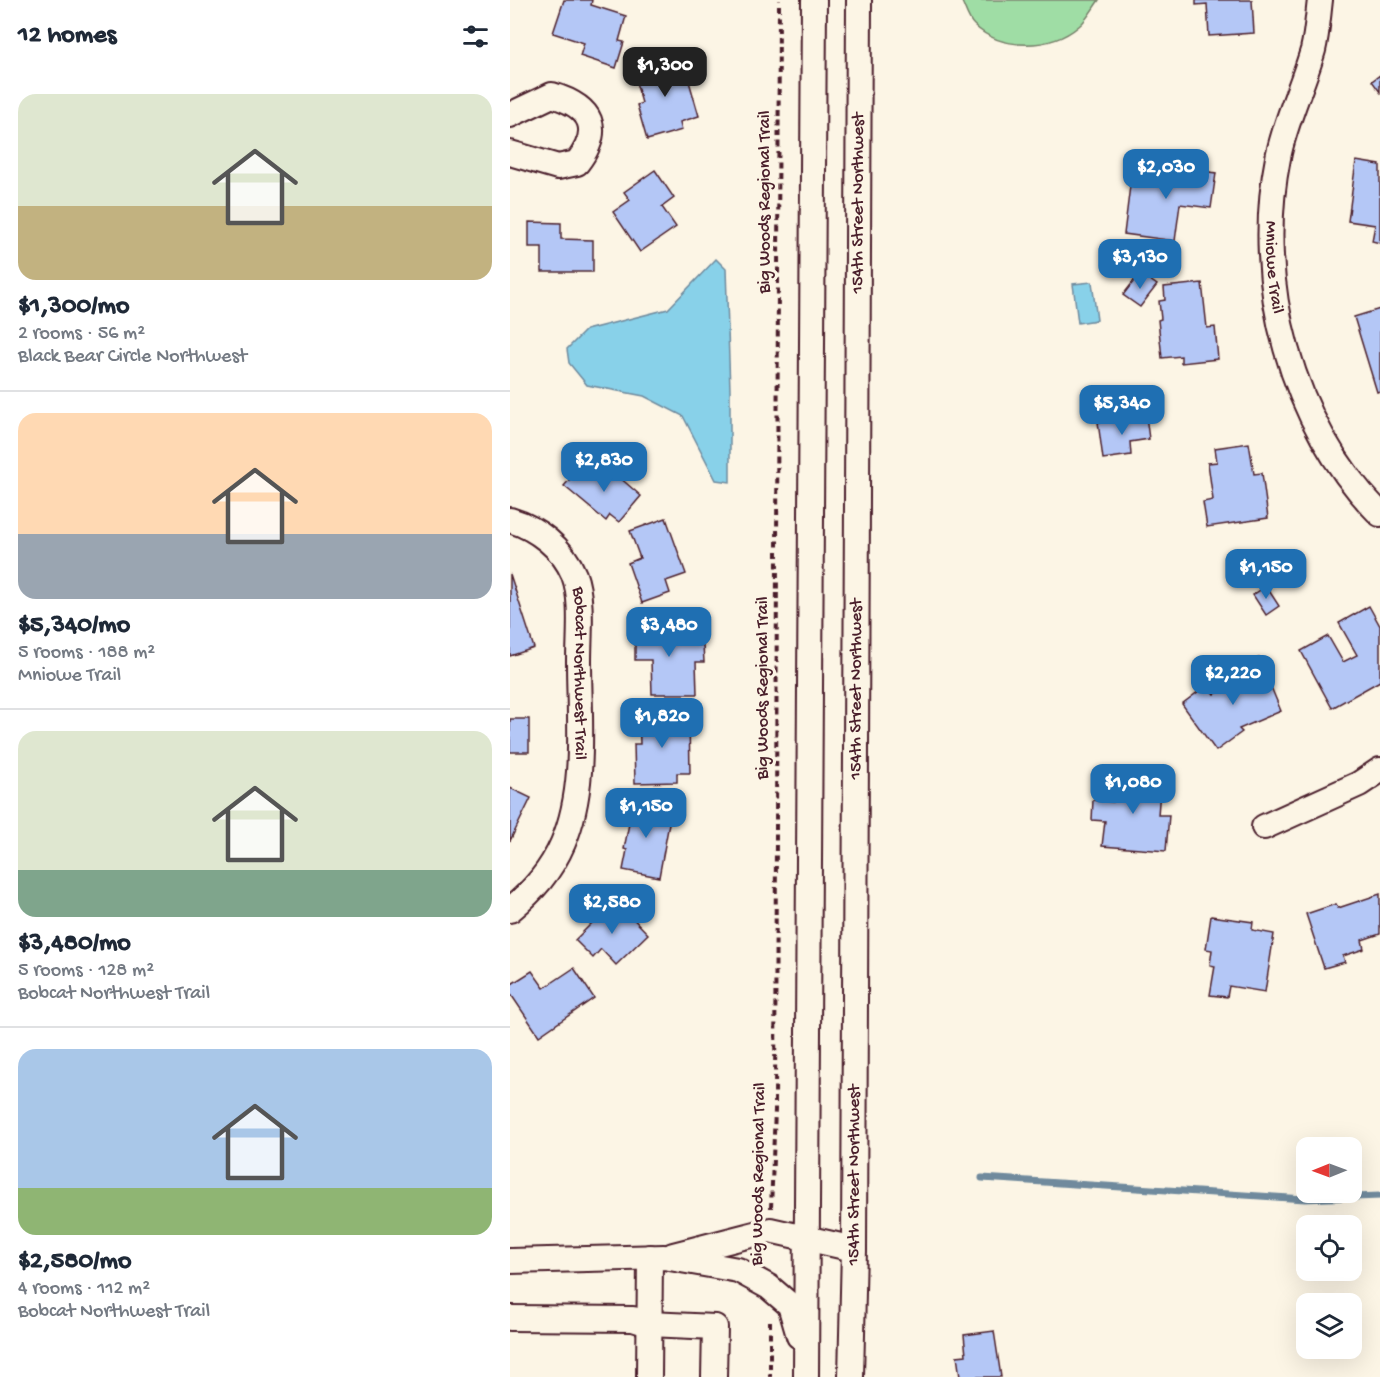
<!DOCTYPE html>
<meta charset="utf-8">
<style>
:root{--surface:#fff;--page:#f2f2f3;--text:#1f2937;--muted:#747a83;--line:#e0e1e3;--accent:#1f6fb2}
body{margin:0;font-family:"Gochi Hand",sans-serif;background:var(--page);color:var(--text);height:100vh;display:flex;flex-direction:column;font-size:22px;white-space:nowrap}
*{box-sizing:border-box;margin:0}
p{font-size:20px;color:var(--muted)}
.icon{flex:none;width:33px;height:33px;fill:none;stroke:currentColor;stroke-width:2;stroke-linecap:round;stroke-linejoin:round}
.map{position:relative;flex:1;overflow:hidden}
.panel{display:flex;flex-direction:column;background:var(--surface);width:510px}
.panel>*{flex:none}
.needle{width:39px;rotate:269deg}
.controls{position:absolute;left:786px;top:1137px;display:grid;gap:12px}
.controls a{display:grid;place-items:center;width:66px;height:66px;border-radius:12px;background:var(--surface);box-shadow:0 6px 24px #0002;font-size:30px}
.price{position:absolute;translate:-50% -51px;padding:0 14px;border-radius:12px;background:var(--accent);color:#fff;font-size:20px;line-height:39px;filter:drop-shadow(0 2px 3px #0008)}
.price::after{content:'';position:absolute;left:50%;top:36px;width:18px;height:14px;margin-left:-9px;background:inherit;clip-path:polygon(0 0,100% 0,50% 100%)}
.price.active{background:#222;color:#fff}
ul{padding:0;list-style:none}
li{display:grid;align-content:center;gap:12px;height:318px;padding:0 18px}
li+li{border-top:2px solid var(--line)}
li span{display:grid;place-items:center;height:186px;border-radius:18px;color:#555}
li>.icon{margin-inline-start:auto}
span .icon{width:108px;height:108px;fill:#fffc;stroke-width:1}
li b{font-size:26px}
h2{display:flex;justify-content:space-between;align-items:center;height:72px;padding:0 18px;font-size:26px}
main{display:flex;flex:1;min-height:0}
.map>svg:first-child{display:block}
.green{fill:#9fdda5;stroke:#747e68;stroke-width:1.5}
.water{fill:#88d1e9;stroke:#6f8a9d;stroke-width:1.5}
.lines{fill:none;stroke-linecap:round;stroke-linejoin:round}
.stream{stroke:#6f8a9d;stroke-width:7}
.building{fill:#b4c7f6;stroke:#4a1f2b;stroke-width:1.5}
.minor-casing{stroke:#4a1f2b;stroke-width:28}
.path{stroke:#4a1f2b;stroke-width:4;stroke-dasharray:6 4.5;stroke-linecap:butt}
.minor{stroke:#fcf5e5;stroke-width:24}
.labels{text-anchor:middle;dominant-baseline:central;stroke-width:6;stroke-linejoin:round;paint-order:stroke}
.street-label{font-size:18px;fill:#4a1f2b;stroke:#fcf5e5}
</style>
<main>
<section class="panel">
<h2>12 homes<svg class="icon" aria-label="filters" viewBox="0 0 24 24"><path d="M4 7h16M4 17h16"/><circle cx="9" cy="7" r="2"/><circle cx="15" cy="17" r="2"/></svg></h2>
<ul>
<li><span style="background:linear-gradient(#dfe7d0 60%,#c2b280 0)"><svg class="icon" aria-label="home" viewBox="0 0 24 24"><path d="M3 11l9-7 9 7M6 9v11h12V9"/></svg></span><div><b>$1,300/mo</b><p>2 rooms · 56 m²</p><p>Black Bear Circle Northwest</p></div></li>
<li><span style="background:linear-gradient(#ffd9b3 65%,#9aa5b1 0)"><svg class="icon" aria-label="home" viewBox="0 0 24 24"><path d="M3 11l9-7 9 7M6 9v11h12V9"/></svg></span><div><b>$5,340/mo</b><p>5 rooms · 188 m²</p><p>Mniowe Trail</p></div></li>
<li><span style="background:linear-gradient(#dfe7d0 75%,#7fa58c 0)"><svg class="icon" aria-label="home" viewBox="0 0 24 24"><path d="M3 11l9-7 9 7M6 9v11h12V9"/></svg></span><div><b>$3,480/mo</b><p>5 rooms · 128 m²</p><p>Bobcat Northwest Trail</p></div></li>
<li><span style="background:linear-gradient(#a9c7e8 75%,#8fb573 0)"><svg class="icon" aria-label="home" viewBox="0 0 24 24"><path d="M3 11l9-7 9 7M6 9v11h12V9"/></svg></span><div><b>$2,580/mo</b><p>4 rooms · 112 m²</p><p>Bobcat Northwest Trail</p></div></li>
</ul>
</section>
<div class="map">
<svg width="870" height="1377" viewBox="0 0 870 1377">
<rect width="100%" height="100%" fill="#fcf5e5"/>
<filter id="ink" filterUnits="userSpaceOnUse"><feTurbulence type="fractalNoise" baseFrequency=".0167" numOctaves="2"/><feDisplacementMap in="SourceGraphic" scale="12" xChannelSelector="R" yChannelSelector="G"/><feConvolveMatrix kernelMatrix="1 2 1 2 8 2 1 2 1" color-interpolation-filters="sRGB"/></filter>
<g filter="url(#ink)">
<path class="green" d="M451 0H589C583 8 577 20 569 26 541 50 491 51 464 25 458 20 455 7 451 0Z"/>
<g class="water">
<polygon points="206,259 216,269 220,390 220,482 206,480 173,416 134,396 77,385 59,363 57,349 76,330 158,309"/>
<polygon points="582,282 587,320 568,323 563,284"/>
</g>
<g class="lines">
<polyline class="stream" points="472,1178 795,1199 870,1196"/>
</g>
<g class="building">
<polygon points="54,0 82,0 81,5 116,16 109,41 114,42 106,68 70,56 74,43 43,33"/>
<polygon points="686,0 742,0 744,33 699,36 697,4 686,5"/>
<polygon points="172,57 189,116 170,122 172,130 137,140 127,105 132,103 123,72"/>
<polygon points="870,75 870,92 862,81"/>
<polygon points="846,161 870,165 870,243 862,241 865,225 838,221"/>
<polygon points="643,164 706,173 701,208 670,204 665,241 614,234 621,178 641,180"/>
<polygon points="145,170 164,198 152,207 166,227 130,252 103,212 120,200 114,192"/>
<polygon points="19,222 51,223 51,239 83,240 83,272 32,272 32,247 19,247"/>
<polygon points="630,273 647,285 630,307 613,295"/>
<polygon points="692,283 697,328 705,327 708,359 671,363 671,356 652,358 648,320 651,319 649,301 655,300 654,287"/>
<polygon points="870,309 870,391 867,392 844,317"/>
<polygon points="636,416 639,439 620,442 621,455 593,459 588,422"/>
<polygon points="739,443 744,474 752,473 758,518 697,527 693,502 703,500 698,463 707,462 705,448"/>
<polygon points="93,463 131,496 109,522 100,515 96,521 54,486 69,469 80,478"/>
<polygon points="156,518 176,574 156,581 160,593 132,603 118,563 130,558 120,531"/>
<polygon points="0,574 24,648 0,656"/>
<polygon points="756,586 769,606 756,615 743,595"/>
<polygon points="859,606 870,626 870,681 822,708 791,651 818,636 833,662 847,655 829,623"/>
<polygon points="160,623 161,633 186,633 186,645 193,645 194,662 186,662 187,694 142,694 141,660 125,660 125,624"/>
<polygon points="749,658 771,711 729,729 732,732 706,751 672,704 697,685 704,694 738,680 732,665"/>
<polygon points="129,712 149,712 149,717 179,717 180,773 167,773 167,782 125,783 124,744 130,744"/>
<rect x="0" y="719" width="19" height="33"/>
<polygon points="605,774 651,778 648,815 659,815 656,851 592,846 595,821 582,820 583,800 603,802"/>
<polygon points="0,788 21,798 0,841"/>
<polygon points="124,798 149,802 147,815 160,818 149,877 113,870 117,850 114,849"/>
<polygon points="870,894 870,934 852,940 854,949 833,956 835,962 814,968 796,914 826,904 828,908"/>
<polygon points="109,904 138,934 106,965 91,949 83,958 65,940 89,916 93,919"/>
<polygon points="701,916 743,922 742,930 764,934 755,992 719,986 717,997 700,995 705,966 700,965 702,950 696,949"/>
<polygon points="64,968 84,998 29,1036 0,993 0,985 22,971 34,988"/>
<polygon points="484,1331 491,1377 450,1377 447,1356 456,1355 454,1335"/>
</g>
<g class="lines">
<g class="minor-casing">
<g id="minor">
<path id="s1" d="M810 0C808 16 807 34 803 50 793 85 774 124 768 158 743 282 781 424 870 514"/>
<path d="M0 115 42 95C82 107 93 129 67 163L48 167 0 153"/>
<path id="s2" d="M0 520C27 528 53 548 64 575 73 599 69 635 69 661 69 720 77 787 53 843 41 871 23 891 0 910"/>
<polyline points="754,827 849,784 870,770"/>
<polyline points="163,1255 260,1230 344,1249"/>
<polyline points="0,1261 154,1257 228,1270 259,1287 280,1305 289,1336"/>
<polyline points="0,1318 123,1319 139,1324 205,1327 204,1377"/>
<polyline points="139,1377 140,1257"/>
<polyline points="296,1377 304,0"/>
<path id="s3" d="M341 1377 344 1249 349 0"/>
</g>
</g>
<g class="path">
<polyline points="261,1208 265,1110 269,0"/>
<polyline points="260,1321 260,1377"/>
</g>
<use href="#minor" class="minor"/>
</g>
</g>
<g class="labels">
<g class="street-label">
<text transform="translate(255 202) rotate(-90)">Big Woods Regional Trail</text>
<text stroke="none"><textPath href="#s3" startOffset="1174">154th Street Northwest</textPath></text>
<text stroke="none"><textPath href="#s1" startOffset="274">Mniowe Trail</textPath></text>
<text stroke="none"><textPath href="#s2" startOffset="186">Bobcat Northwest Trail</textPath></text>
<text transform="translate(253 688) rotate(-90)">Big Woods Regional Trail</text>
<text stroke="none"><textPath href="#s3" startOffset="688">154th Street Northwest</textPath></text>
<text transform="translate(249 1174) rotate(-89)">Big Woods Regional Trail</text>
<text stroke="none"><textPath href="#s3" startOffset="202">154th Street Northwest</textPath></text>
</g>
</g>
</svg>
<div class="controls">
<a><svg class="needle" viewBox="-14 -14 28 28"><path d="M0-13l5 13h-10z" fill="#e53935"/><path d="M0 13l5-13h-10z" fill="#747a83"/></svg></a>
<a><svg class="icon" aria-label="locate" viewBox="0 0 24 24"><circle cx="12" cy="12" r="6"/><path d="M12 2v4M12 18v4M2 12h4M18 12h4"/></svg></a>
<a><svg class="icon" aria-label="layers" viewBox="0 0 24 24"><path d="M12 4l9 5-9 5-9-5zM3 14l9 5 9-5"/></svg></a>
</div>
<b class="price active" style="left:155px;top:98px">$1,300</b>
<b class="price" style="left:656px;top:200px">$2,030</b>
<b class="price" style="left:630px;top:290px">$3,130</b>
<b class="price" style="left:612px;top:436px">$5,340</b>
<b class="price" style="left:94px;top:493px">$2,830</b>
<b class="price" style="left:756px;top:600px">$1,150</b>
<b class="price" style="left:159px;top:658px">$3,480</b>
<b class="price" style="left:723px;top:706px">$2,220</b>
<b class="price" style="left:152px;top:749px">$1,820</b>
<b class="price" style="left:623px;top:815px">$1,080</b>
<b class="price" style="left:136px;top:839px">$1,150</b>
<b class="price" style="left:102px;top:935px">$2,580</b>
</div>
</main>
